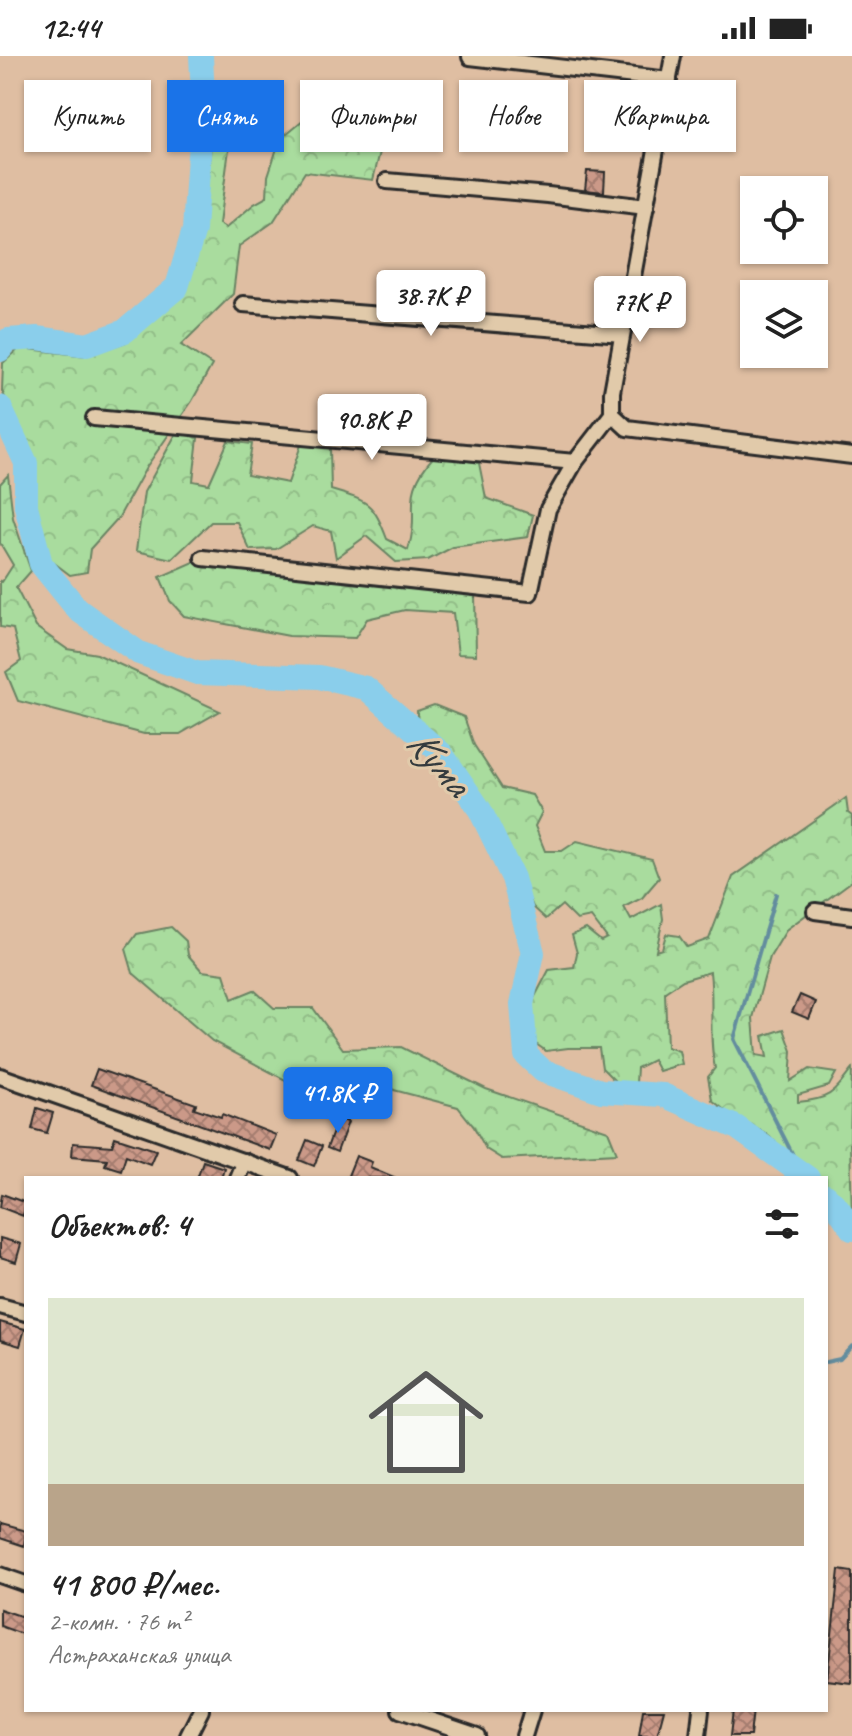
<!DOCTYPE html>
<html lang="ru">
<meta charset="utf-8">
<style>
:root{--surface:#fff;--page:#f6f6f6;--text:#222;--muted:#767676;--accent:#1a73e8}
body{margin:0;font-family:Caveat,sans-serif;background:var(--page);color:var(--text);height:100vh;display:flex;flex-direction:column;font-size:30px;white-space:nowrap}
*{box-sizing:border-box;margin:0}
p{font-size:26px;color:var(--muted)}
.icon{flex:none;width:44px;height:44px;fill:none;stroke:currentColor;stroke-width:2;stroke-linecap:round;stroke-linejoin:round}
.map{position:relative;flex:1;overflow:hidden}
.sheet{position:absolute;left:24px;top:1120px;width:804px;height:536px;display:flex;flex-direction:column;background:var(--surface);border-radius:0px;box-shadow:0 2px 6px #0004}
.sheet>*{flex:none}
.top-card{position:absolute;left:24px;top:24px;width:804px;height:72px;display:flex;gap:16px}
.controls{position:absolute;left:740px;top:120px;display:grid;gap:16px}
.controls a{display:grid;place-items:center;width:88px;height:88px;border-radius:0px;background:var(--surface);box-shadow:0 2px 6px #0004;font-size:40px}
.price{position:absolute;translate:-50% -68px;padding:0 18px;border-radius:8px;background:#fff;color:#222;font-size:26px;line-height:52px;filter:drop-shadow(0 2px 4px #0008)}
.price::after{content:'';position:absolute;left:50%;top:48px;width:24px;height:18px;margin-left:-12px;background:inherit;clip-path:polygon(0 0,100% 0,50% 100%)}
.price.on{background:var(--accent);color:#fff}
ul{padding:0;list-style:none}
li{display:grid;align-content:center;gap:16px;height:424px;padding:0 24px}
li span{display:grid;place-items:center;height:248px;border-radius:0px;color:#555}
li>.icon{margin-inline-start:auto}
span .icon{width:144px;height:144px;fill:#fffc;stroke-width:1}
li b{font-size:34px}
h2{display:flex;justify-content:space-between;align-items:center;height:96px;padding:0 24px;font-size:34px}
.pill{padding:0 28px;border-radius:0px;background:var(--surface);box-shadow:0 2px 6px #0004;font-size:28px;line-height:72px}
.pill.on{background:var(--accent);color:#fff}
.status{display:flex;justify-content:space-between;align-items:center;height:56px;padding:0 40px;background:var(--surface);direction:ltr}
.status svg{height:22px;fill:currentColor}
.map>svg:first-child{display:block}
.forest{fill:url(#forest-crowns);stroke:#6a8464;stroke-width:2}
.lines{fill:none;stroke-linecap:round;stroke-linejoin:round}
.stream{stroke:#648d9e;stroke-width:4}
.river{stroke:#8aceeb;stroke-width:24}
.building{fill:url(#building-cross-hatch);stroke:#2b2b2b;stroke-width:2}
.minor-casing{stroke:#2b2b2b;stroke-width:20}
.minor{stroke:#e1caaa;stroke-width:14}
.labels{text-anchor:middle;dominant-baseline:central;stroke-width:6;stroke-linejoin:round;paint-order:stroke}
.water-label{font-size:42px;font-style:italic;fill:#343b3e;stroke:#e1caaa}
</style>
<div class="status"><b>12:44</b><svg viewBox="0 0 49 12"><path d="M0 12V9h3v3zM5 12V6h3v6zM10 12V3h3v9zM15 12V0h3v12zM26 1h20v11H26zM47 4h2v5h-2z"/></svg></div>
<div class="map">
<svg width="852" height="1680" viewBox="0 0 852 1680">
<defs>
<pattern id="forest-crowns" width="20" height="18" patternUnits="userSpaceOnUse" patternTransform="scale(2)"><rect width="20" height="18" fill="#a9dc9e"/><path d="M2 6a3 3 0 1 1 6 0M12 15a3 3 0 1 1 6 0" fill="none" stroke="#92bd88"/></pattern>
<pattern id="building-cross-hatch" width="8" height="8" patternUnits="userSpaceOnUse" patternTransform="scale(2)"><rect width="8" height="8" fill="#cb9988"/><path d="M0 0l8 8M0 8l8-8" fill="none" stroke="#a57d6f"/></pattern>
</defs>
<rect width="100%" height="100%" fill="#dfbea2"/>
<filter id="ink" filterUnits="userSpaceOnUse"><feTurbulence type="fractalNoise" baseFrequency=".0125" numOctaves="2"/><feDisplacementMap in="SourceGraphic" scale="16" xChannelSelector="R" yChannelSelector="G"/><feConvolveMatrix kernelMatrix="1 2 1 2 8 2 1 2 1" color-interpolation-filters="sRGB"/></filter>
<g filter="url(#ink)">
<g class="forest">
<polygon points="340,24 364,57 395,36 409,59 387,68 373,124 305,116 273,166 239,190 233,238 181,289 212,309 192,345 147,410 119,461 90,493 87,516 70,519 49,503 35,442 37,409 2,335 3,307 20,292 86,300 126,286 184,235 204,172 213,63 220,49 234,56 219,168 226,172 254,148 267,141 268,120 280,83 304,63 318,35"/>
<path d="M177 376 198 382 193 425 209 428 228 385 252 388 247 419 288 427 301 389 330 392 331 434C368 445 373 446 387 483L408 494C422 451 398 440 435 399L479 407 486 442 533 459 528 481 453 491 428 504 396 506 366 480 336 502 331 475 313 470 276 493 250 494 237 466H211L172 503 136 495 144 436Z"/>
<polygon points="8,419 13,462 31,515 16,532 36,571 67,593 97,598 220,655 180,678 144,678 18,645 6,616 21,605 13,573 0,571 0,525 2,526 13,509 0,487 0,428"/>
<polygon points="194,506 475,537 476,599 458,598 453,557 405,554 367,563 355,582 289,580 184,560 170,545 160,521"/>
<path d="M434 649 464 661 474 689 502 732 532 739 542 756 535 770 545 795H562L577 785 652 803 659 822 642 842 624 851 631 864 661 848 663 863 656 895 662 893 666 878 679 880 687 891 709 883 733 821 846 742 848 757 852 760V825L787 873 770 901 753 962 756 999 767 1001 763 980 784 973 792 995 790 1025 809 1013 836 1017 829 1030 798 1039V1046C830 1043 833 1038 852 1013L850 1087 852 1159 826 1130V1122H818L764 1076 736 1063 712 1044 708 1021 715 1012C708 980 714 948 710 916L683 924 665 936 667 991 679 995 682 1008 659 1015 653 1004 637 1012 636 1027 619 1029 602 1012 599 992H568L546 995 536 988 530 950 549 914 574 911 577 897 572 879 586 873 601 885 607 882 591 861 577 864 562 849 546 863 533 851 489 750 454 698 418 668 417 655Z"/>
<polygon points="171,871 186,885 188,899 202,915 224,918 232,943 254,934 274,952 313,952 343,993 401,991 486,1033 608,1075 617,1097 502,1103 486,1093 474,1071 458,1051 375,1029 349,1037 310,1037 212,985 133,917 126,893 137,878"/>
</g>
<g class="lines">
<g class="stream">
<polyline points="776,838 734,983 801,1115"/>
<polyline points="826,1306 840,1303 852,1290"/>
</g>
<g class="river">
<polyline points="0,294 8,284 37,282 87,289 125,275 177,231 194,174 203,40 201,0"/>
<polyline points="0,351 26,407 26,450 41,508 78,554 139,597 197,617 319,621 366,632 441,697 480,754 513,822 533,897 522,948 526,999 543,1015 601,1035 663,1039 736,1071 808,1122"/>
<polyline points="826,1140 838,1152 852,1173"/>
</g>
</g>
<g class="building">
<polygon points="587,115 605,116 604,136 585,134"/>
<polygon points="439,231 458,233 456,253 437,251"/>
<polygon points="800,939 816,946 809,963 792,956"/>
<polygon points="97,1013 196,1048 194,1052 221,1061 222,1058 276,1079 270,1094 91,1029"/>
<polygon points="37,1052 53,1057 47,1077 32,1073"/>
<polygon points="338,1062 348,1066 337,1096 327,1092"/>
<polygon points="115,1081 156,1094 150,1108 126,1099 121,1114 105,1109 107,1103 72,1100 73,1087 112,1090"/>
<polygon points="307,1084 322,1090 314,1110 299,1104"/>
<polygon points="356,1100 372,1106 370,1111 396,1122 347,1122"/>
<polygon points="203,1105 224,1112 221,1122 197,1122"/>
<polygon points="2,1138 26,1147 23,1160 0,1151"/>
<polygon points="0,1182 21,1188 16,1206 0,1201"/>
<polygon points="0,1266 25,1273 20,1290 0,1284"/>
<polygon points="0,1468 26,1475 24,1490 0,1482"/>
<polygon points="839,1514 852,1516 852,1627 827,1624"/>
<polygon points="0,1553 26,1562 22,1578 0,1570"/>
<polygon points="643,1654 664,1654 657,1680 639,1680"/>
<polygon points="733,1654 753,1654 750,1680 730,1680"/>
</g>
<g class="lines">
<g class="minor-casing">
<g id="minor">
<polyline points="673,0 612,336 612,358 627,372 852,400"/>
<polyline points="470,1 669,24"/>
<polyline points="387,125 548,139 646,151"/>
<polyline points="243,248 622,278"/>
<polyline points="94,362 575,406 612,358"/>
<polyline points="203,502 530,537 548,453 575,406"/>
<polyline points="815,855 852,860"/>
<polyline points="0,1020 290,1122"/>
<polyline points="237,1122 244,1105"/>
<polyline points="0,1250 26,1257"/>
<polyline points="0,1519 26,1528"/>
<polyline points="400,1654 477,1680"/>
<polyline points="188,1680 201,1654"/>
<polyline points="524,1680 532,1654"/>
<polyline points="698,1680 701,1654"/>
</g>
</g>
<use href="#minor" class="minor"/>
</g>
</g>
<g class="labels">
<g class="water-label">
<text transform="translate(439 706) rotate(49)">Кума</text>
</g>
</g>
</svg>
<div class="controls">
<a><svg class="icon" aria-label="locate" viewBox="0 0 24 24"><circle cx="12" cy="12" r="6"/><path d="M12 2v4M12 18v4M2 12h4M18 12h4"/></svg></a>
<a><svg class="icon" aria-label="layers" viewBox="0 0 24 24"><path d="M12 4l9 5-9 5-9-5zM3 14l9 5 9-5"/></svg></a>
</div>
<b class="price" style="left:431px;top:282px">38.7K ₽</b>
<b class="price" style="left:640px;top:288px">77K ₽</b>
<b class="price" style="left:372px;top:406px">90.8K ₽</b>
<b class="price on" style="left:338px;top:1079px">41.8K ₽</b>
<div class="top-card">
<a class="pill">Купить</a>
<a class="pill on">Снять</a>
<a class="pill">Фильтры</a>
<a class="pill">Новое</a>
<a class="pill">Квартира</a>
</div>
<section class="sheet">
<h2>Объектов: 4<svg class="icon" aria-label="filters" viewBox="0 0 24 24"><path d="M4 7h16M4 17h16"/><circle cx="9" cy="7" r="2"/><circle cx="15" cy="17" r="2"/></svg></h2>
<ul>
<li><span style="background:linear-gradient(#dfe7d0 75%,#b9a48a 0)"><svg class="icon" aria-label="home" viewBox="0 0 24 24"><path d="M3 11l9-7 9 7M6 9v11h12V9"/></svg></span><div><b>41 800 ₽/мес.</b><p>2-комн. · 76 m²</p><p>Астраханская улица</p></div></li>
</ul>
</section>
</div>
